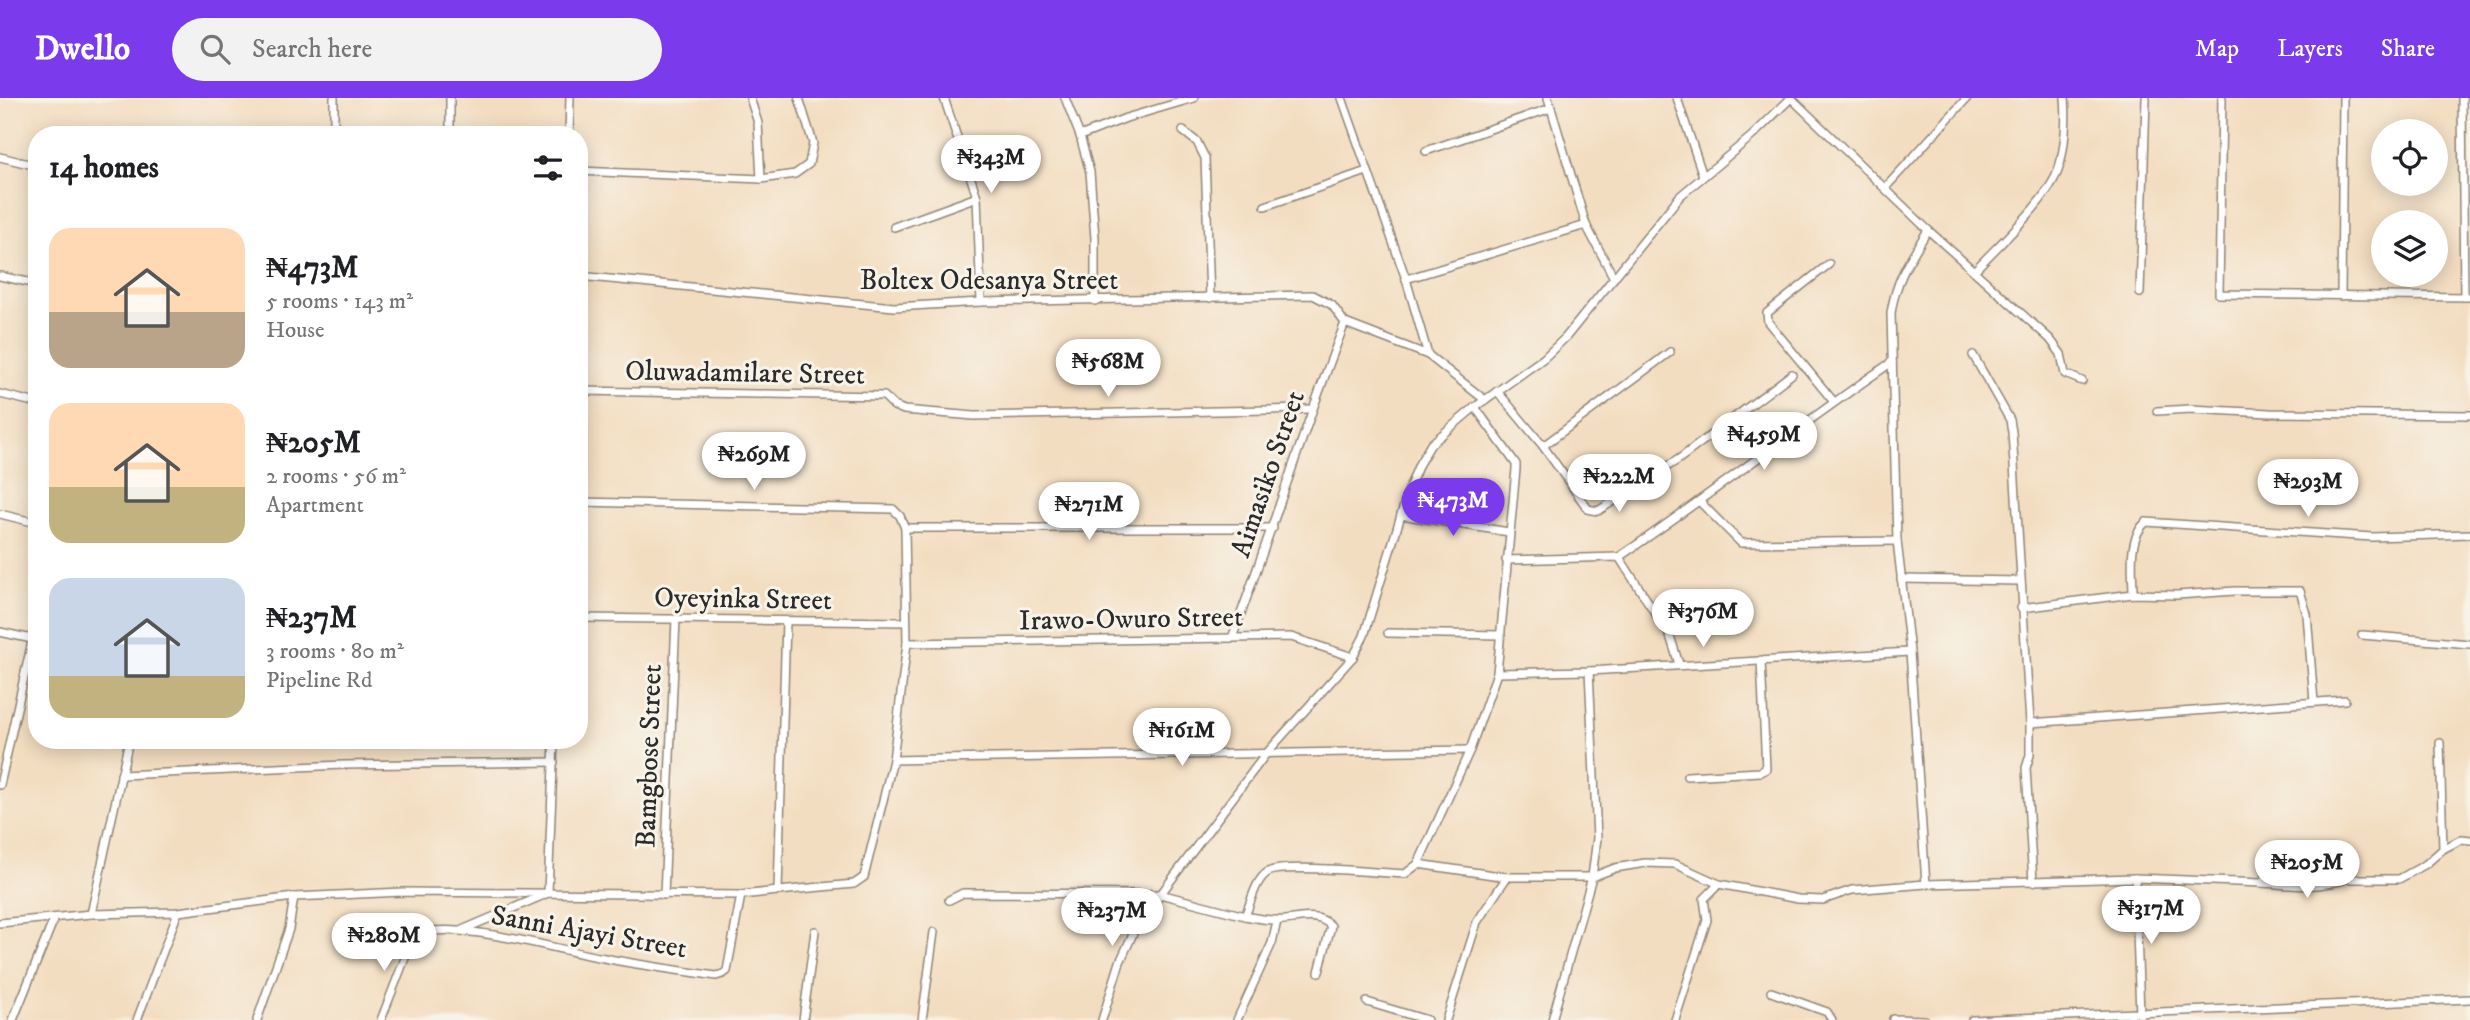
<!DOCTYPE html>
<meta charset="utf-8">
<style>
:root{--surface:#fff;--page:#f2f2f2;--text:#202124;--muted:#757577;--accent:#7c3aed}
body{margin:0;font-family:"IM FELL DW Pica",serif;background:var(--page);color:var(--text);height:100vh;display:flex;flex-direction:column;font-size:26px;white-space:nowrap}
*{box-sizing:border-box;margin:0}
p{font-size:23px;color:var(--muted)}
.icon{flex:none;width:38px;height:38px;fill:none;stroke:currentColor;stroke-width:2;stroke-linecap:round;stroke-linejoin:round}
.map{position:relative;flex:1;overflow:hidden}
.panel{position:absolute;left:28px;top:28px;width:560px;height:623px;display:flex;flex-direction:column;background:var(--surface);border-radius:28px;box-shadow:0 4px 18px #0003}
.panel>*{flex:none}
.controls{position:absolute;left:2371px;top:21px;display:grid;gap:14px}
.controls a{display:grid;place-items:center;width:77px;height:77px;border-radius:50%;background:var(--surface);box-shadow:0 4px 18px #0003;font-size:35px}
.price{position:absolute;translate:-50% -60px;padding:0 16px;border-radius:24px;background:#fff;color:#222;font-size:23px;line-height:46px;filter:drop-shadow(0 2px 4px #0008)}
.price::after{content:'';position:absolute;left:50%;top:42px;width:21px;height:16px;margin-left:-10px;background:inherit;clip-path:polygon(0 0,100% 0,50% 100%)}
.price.on{background:var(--accent);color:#fff}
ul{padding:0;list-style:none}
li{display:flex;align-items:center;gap:21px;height:175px;padding:0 21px}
li span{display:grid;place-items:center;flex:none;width:196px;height:140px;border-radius:21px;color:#555}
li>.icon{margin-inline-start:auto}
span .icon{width:84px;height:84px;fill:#fffc;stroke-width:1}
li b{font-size:30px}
h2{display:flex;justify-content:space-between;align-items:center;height:84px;padding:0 21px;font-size:30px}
header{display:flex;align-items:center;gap:42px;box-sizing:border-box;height:98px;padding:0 35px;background:var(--accent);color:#fff}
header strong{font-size:33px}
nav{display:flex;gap:38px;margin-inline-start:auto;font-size:24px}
.search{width:490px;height:63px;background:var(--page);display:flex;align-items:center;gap:18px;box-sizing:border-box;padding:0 24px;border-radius:38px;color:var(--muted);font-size:26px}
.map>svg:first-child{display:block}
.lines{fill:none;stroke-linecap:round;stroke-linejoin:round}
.minor-casing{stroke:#8f8476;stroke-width:10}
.minor{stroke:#fff;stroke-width:7}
.labels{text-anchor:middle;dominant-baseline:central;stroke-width:6;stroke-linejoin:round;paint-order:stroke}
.street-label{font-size:28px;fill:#2b2b2b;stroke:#f7f3e8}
</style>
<header>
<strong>Dwello</strong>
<div class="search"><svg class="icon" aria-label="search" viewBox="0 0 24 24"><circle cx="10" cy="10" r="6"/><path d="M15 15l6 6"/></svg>Search here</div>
<nav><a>Map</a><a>Layers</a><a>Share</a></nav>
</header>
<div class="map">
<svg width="2470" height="922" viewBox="0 0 2470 922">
<rect width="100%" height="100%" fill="#f7f3e8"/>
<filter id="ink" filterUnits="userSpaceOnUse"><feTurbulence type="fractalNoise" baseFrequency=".0143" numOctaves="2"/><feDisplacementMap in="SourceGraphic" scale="14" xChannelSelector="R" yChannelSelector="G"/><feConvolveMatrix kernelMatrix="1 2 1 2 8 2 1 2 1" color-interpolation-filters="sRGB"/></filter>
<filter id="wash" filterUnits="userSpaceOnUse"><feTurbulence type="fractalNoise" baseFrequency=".00686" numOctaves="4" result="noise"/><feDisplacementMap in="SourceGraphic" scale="28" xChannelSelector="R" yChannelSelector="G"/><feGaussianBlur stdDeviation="1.57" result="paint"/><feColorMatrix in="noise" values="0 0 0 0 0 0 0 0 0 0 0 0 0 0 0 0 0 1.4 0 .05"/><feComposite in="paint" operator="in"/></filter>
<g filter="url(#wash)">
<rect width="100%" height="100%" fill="#f3ddc0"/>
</g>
<g filter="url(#ink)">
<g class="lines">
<g class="minor-casing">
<g id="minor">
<polyline points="750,0 758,25 761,81"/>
<polyline points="944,0 977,99 981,204"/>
<polyline points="1065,0 1080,38 1126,20 1194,0"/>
<polyline points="1342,0 1406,181 1428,257 1485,302"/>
<polyline points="1548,0 1586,127 1614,180"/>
<polyline points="1677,0 1703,78"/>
<polyline points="1791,0 1928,132 2050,241 2061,256 2065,276 2082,283"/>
<polyline points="2222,0 2219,196 2470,199"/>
<polyline points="2462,0 2464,199"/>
<polyline points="1183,33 1197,44 1205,60 1210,200"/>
<polyline points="334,37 334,0"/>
<polyline points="450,37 450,0"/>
<polyline points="569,37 570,0"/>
<polyline points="1080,38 1090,74 1095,140 1095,203"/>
<polyline points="1426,53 1551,10"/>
<polyline points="0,59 37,68"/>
<polyline points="579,73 761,81 795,76 809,66 813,45 799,0"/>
<polyline points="1886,89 1967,0"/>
<polyline points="1265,108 1367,73"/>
<polyline points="894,129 977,99"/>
<polyline points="1829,166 1767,215 1768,224 1834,304"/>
<path d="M1974 173C1999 146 2048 103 2059 70 2065 49 2067 21 2065 0"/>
<polyline points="0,178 37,186"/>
<polyline points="579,178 894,209 981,204 1313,197 1332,207 1345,225"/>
<polyline points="1406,181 1586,127"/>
<polyline points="2140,195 2146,0"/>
<polyline points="2341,198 2343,0"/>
<polyline points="1345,225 1428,257"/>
<polyline points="1973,257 2010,322 2012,334 2030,625 2030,657 2026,670 2033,784"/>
<polyline points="579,293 884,298 894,308 904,312 974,318 1311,311"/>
<polyline points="1497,293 1543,348 1588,411 1598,413 1679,361 1792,276"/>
<polyline points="0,296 37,305"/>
<polyline points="2157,313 2190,311 2270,315 2470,317"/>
<polyline points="1543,348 1670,254"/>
<polyline points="579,404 893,411 900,418 905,430 907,545 893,662 864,779 854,786 778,793"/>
<polyline points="1700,404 1741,445 1897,443"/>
<polyline points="0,416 37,425"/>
<polyline points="1401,417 1509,434"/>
<polyline points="905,430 1273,430"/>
<path d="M1619 459C1712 396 1800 327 1892 264"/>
<polyline points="1506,462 1619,459 1670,538 1679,566"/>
<polyline points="1901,481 2020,483"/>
<path d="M2133 496C2133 472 2127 441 2146 424L2372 439 2470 436"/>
<polyline points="2021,510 2133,496 2177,497 2235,493 2300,493 2307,516 2314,604"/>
<polyline points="579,520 906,524"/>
<polyline points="0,534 32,541"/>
<polyline points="1388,535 1501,537"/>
<polyline points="2362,537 2470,546"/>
<path d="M1232 540C1271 436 1304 329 1345 225"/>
<polyline points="907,545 1291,539 1353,559"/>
<polyline points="1497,575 1589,573 1910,554"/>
<polyline points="2030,625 2345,602"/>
<path d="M893 662C1085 657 1277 656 1470 652"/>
<polyline points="121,677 343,667 554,664"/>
<polyline points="1687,678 1760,674 1766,671 1761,562"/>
<polyline points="0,687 37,521"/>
<polyline points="2443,751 2462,741 2470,742"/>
<polyline points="1418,766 1470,652 1497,575 1516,371 1516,366 1475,309"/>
<polyline points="2135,780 2140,916"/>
<path d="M2262 785C2291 787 2318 791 2346 781"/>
<path d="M1926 786 1910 554 1897 443 1891 215C1896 181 1910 161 1928 132"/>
<polyline points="548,795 554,642"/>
<polyline points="664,797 676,521"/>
<path d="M949 802 963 795 1160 796 1245 818C1251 805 1255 782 1268 774 1282 765 1382 775 1405 776L1418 766 1507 779H1592L1615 770 1645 765 1675 766 1719 786 1798 801 1823 802 1852 792 1926 786 2135 780 2262 785 2270 771 2282 761H2292L2346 781H2399L2426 766 2443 751 2440 645"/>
<polyline points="91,816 129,642"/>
<path d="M1245 818C1255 820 1265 822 1275 822 1293 824 1316 812 1331 828L1319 874"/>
<polyline points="0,825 91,816 178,814 294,799 403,794 741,797 778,793 786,523"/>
<polyline points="462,832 544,797"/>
<polyline points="1771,894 1827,914 1832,922"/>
<polyline points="1367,904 1427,922"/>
<polyline points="1893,921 1925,922"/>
<polyline points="13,922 54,821"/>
<polyline points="137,922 178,814"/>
<polyline points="257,922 289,831 294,799"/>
<path d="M381 922 414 837C456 821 553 851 599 859 638 867 677 872 716 878L723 876 727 873 741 797"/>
<polyline points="803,922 815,833"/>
<polyline points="922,922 934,834"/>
<polyline points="1102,922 1120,864 1136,829 1265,657 1353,559 1364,538 1410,388 1419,366 1431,346 1475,309 1544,260 1566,239 1680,98 1752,38 1791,0"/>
<polyline points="1237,922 1272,845 1277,823"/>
<polyline points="1446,922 1477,824 1507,779"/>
<polyline points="1552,922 1592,779 1597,740 1589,573"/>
<polyline points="1675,922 1707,822 1704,801 1719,786"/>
<polyline points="1972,922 2470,901"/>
</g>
</g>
<use href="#minor" class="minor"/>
</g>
</g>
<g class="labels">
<g class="street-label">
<text x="989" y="182">Boltex Odesanya Street</text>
<text transform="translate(745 275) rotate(1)">Oluwadamilare Street</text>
<text transform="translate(1268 376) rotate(-71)">Aimasiko Street</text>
<text transform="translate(743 501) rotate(1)">Oyeyinka Street</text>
<text transform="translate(1131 521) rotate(-1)">Irawo-Owuro Street</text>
<text transform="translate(649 658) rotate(-88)">Bamgbose Street</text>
<text transform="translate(589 834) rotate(10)">Sanni Ajayi Street</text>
</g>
</g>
</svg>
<div class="controls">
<a><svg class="icon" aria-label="locate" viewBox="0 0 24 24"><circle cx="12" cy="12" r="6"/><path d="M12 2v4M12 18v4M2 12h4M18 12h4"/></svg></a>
<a><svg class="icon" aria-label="layers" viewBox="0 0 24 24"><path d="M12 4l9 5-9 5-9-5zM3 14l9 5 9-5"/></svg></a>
</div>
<b class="price" style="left:991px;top:97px">₦343M</b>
<b class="price" style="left:1108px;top:301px">₦568M</b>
<b class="price" style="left:1764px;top:374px">₦459M</b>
<b class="price" style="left:754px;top:394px">₦269M</b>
<b class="price" style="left:1619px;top:416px">₦222M</b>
<b class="price" style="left:2308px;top:421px">₦293M</b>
<b class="price on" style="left:1453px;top:440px">₦473M</b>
<b class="price" style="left:1089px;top:444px">₦271M</b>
<b class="price" style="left:1703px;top:551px">₦376M</b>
<b class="price" style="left:1182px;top:670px">₦161M</b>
<b class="price" style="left:2307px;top:802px">₦205M</b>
<b class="price" style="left:2151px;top:848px">₦317M</b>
<b class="price" style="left:1112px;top:850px">₦237M</b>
<b class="price" style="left:384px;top:875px">₦280M</b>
<section class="panel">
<h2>14 homes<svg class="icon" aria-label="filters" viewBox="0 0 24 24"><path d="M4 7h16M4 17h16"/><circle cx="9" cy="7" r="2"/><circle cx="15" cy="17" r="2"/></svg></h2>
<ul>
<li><span style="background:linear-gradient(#ffd9b3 60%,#b9a48a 0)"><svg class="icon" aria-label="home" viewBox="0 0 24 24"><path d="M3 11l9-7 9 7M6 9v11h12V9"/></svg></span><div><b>₦473M</b><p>5 rooms · 143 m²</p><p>House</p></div></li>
<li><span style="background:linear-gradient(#ffd9b3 60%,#c2b280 0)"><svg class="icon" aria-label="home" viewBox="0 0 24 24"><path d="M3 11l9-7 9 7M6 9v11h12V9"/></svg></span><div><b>₦205M</b><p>2 rooms · 56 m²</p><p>Apartment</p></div></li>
<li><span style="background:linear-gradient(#c9d6e8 70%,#c2b280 0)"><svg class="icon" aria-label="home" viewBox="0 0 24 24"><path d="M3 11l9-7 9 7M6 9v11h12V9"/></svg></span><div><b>₦237M</b><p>3 rooms · 80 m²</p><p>Pipeline Rd</p></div></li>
</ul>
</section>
</div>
